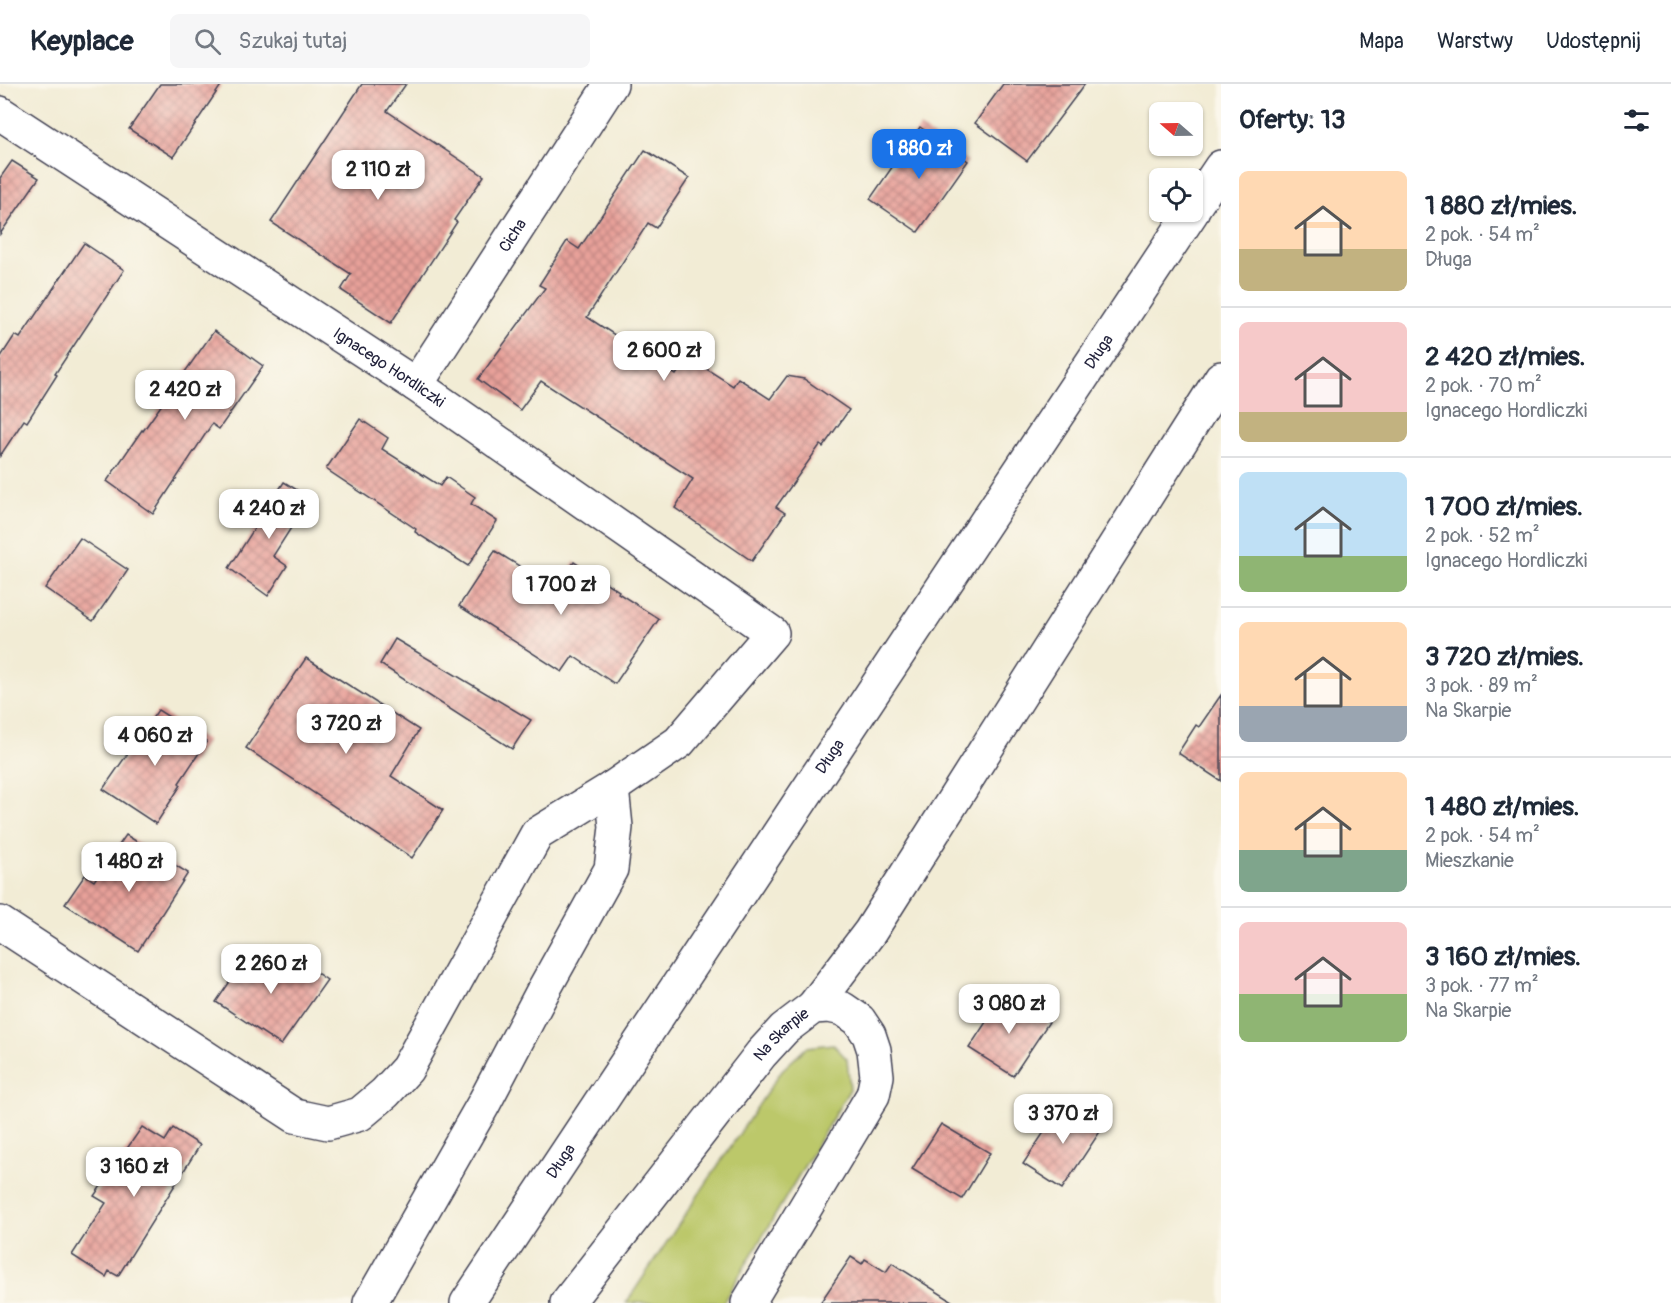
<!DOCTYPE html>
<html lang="pl">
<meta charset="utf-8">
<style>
:root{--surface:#fff;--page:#f6f6f7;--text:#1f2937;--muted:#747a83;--line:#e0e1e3;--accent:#1a73e8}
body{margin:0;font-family:Pangolin,sans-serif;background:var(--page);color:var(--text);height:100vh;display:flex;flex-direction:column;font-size:22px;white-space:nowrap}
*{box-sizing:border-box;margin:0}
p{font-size:20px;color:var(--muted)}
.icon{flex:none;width:33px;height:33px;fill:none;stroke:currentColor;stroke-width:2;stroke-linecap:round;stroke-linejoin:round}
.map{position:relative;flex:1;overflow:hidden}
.drawer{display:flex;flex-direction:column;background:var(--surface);width:450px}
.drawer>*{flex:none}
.needle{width:39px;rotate:290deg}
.controls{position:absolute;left:1149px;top:18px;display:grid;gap:12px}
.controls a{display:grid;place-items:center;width:54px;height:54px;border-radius:9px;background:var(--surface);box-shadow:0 2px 4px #0004;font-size:30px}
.price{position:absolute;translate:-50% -51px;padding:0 14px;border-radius:12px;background:#fff;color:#222;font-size:20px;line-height:39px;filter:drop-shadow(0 2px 3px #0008)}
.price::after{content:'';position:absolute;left:50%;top:36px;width:18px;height:14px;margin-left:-9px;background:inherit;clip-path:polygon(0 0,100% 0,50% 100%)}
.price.on{background:var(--accent);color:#fff}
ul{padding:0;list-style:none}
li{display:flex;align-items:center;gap:18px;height:150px;padding:0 18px}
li+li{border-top:2px solid var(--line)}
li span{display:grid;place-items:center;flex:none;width:168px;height:120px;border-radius:9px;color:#555}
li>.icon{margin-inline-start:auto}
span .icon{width:72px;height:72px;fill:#fffc;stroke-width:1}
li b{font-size:26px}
h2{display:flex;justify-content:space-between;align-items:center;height:72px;padding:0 18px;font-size:26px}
header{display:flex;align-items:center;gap:36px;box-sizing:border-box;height:84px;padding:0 30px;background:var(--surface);border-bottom:2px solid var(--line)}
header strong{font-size:28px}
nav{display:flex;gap:33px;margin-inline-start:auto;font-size:21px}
.search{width:420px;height:54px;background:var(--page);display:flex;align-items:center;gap:15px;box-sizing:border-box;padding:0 21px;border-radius:9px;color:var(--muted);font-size:22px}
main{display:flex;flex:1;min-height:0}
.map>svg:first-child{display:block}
.green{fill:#bcc86a;stroke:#6f7552;stroke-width:1.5}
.building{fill:url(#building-cross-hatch)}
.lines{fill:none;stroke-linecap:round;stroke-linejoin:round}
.minor-casing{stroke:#414052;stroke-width:36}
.secondary-casing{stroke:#414052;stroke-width:36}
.minor{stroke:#fff;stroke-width:33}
.secondary{stroke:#fff;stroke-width:33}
.labels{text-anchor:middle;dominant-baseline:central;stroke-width:6;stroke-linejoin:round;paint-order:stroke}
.street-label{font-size:16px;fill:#22223b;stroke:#fbf7ec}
</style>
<header>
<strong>Keyplace</strong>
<div class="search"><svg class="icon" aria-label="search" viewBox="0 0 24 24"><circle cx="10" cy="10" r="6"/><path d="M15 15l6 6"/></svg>Szukaj tutaj</div>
<nav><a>Mapa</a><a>Warstwy</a><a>Udostępnij</a></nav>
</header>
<main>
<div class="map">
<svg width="1221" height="1219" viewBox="0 0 1221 1219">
<defs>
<pattern id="building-cross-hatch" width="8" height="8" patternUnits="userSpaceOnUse" patternTransform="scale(1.5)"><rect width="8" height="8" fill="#e8a19a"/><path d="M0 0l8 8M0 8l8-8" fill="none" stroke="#bc837f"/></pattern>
</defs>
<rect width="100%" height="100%" fill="#fbf7ec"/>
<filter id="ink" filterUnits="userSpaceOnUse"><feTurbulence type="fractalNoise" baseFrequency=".0167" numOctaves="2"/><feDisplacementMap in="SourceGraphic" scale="12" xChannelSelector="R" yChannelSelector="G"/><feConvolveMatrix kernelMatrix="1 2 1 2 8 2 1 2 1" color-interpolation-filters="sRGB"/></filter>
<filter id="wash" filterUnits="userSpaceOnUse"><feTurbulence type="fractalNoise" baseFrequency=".008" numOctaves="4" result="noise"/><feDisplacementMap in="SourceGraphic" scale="24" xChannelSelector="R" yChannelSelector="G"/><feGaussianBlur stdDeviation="1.35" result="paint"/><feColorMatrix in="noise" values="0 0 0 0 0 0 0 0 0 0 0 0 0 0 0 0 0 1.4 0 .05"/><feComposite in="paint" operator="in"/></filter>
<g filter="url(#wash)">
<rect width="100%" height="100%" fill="#f2ecd5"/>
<polygon class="green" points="833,960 847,975 850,1005 723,1219 626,1219 782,986 807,963"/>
<g id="blocks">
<g class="building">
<polygon points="160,0 222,0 173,73 129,45"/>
<polygon points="362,0 406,0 387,27 484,92 454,136 457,138 391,239 341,206 351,190 271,138"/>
<polygon points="1003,0 1085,0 1027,77 975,39"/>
<polygon points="920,43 968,77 918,148 870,115"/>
<polygon points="645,66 689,94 656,144 648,139 587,233 676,291 688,273 733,302 738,294 770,315 787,292 804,295 849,326 823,363 820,361 776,423 785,429 752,477 675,424 693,395 541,297 520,326 478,295 545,204 539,201 567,157 579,165"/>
<polygon points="12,77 39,94 0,150 0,94"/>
<polygon points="84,159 124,186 55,290 57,291 27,338 24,336 0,372 0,274 15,251 20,254"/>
<polygon points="214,247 263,282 219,345 212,340 153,430 107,397 142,346 143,347"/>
<polygon points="360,335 388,354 382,365 440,402 446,393 475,413 471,420 497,437 468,482 415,448 416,445 326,385"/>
<polygon points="284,398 310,414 273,472 287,482 268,512 229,484"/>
<polygon points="80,454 128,486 93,537 45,504"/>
<polygon points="495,467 556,505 574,478 619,507 618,509 659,535 615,600 573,572 562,588 459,522"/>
<polygon points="395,555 531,636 512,665 380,580"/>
<polygon points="306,574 419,646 391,692 443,726 412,774 246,664"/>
<polygon points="1221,611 1221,697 1178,669 1196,641 1199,643"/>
<polygon points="158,626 207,657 179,699 181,701 156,740 103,705"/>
<polygon points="126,751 188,789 138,867 65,820 85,791 94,797"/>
<polygon points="252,865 291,890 299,877 327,896 281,961 216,918"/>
<polygon points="1005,909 1049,938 1013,992 969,964"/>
<polygon points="1064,1018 1103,1043 1062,1105 1023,1080"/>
<polygon points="941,1040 990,1069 962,1115 912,1085"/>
<polygon points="142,1043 165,1057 173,1044 200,1061 118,1192 109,1187 106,1193 72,1171 106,1119 94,1112"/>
<polygon points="851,1173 862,1180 865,1175 886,1188 892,1179 955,1219 820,1219"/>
</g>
</g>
</g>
<g filter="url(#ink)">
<use href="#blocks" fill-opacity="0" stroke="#414052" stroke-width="1.5"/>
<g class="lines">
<g class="minor-casing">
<g id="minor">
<path id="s1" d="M0 29 416 301 772 549 679 658 612 704 537 750 407 985 385 1009 360 1030 328 1039 295 1032 0 839"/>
<path id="s2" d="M416 301 611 0"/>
<polyline points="813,923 870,848 1221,294"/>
<polyline points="370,1219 483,1021 543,907 611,785 616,743 612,704"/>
<path id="s3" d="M567 1219 761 970 784 945 813 923 829 922 843 925 859 936 869 951 874 966 877 992 873 1011 748 1219"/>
</g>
</g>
<g class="secondary-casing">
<g id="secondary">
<polyline points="1192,126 1221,83"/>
<path id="s4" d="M467 1219 1192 128"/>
</g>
</g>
<use href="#minor" class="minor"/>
<use href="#secondary" class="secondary"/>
</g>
</g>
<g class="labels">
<g class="street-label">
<text stroke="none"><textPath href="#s2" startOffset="178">Cicha</textPath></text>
<text stroke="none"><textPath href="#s4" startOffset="1142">Długa</textPath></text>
<text stroke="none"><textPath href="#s1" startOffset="465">Ignacego Hordliczki</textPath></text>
<text stroke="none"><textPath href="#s4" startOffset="656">Długa</textPath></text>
<text stroke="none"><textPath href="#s3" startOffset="344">Na Skarpie</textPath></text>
<text stroke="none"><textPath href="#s4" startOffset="170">Długa</textPath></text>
</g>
</g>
</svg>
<div class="controls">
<a><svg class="needle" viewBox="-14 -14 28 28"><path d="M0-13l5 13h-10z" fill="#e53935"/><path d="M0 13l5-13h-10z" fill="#747a83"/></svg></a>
<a><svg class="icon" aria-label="locate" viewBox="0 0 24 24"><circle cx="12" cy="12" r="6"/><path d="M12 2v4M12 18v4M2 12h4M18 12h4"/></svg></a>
</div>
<b class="price on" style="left:919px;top:96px">1 880 zł</b>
<b class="price" style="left:378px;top:117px">2 110 zł</b>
<b class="price" style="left:664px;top:298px">2 600 zł</b>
<b class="price" style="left:185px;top:337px">2 420 zł</b>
<b class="price" style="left:269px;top:456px">4 240 zł</b>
<b class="price" style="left:561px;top:532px">1 700 zł</b>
<b class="price" style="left:346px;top:671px">3 720 zł</b>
<b class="price" style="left:155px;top:683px">4 060 zł</b>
<b class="price" style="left:129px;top:809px">1 480 zł</b>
<b class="price" style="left:271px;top:911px">2 260 zł</b>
<b class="price" style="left:1009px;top:951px">3 080 zł</b>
<b class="price" style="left:1063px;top:1061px">3 370 zł</b>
<b class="price" style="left:134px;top:1114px">3 160 zł</b>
</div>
<section class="drawer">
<h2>Oferty: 13<svg class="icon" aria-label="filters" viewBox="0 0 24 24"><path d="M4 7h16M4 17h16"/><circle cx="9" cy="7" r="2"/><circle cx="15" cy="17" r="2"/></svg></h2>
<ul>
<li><span style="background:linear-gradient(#ffd9b3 65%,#c2b280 0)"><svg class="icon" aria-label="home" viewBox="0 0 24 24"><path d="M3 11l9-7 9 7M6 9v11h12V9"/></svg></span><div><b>1 880 zł/mies.</b><p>2 pok. · 54 m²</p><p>Długa</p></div></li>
<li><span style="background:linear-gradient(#f6c9c9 75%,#c2b280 0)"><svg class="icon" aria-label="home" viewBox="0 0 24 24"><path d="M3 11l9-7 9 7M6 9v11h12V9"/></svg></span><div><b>2 420 zł/mies.</b><p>2 pok. · 70 m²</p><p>Ignacego Hordliczki</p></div></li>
<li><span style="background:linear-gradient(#bfe0f5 70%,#8fb573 0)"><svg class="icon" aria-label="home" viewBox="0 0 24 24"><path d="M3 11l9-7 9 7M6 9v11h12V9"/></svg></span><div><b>1 700 zł/mies.</b><p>2 pok. · 52 m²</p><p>Ignacego Hordliczki</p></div></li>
<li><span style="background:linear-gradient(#ffd9b3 70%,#9aa5b1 0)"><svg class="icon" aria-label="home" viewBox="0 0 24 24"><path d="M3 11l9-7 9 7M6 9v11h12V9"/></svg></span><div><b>3 720 zł/mies.</b><p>3 pok. · 89 m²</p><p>Na Skarpie</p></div></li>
<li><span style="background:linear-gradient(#ffd9b3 65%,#7fa58c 0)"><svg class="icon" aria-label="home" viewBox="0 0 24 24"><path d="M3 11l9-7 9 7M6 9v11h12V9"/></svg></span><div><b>1 480 zł/mies.</b><p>2 pok. · 54 m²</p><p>Mieszkanie</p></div></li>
<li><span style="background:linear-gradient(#f6c9c9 60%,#8fb573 0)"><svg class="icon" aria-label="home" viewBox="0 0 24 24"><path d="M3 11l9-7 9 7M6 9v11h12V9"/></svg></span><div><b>3 160 zł/mies.</b><p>3 pok. · 77 m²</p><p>Na Skarpie</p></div></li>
</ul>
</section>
</main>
